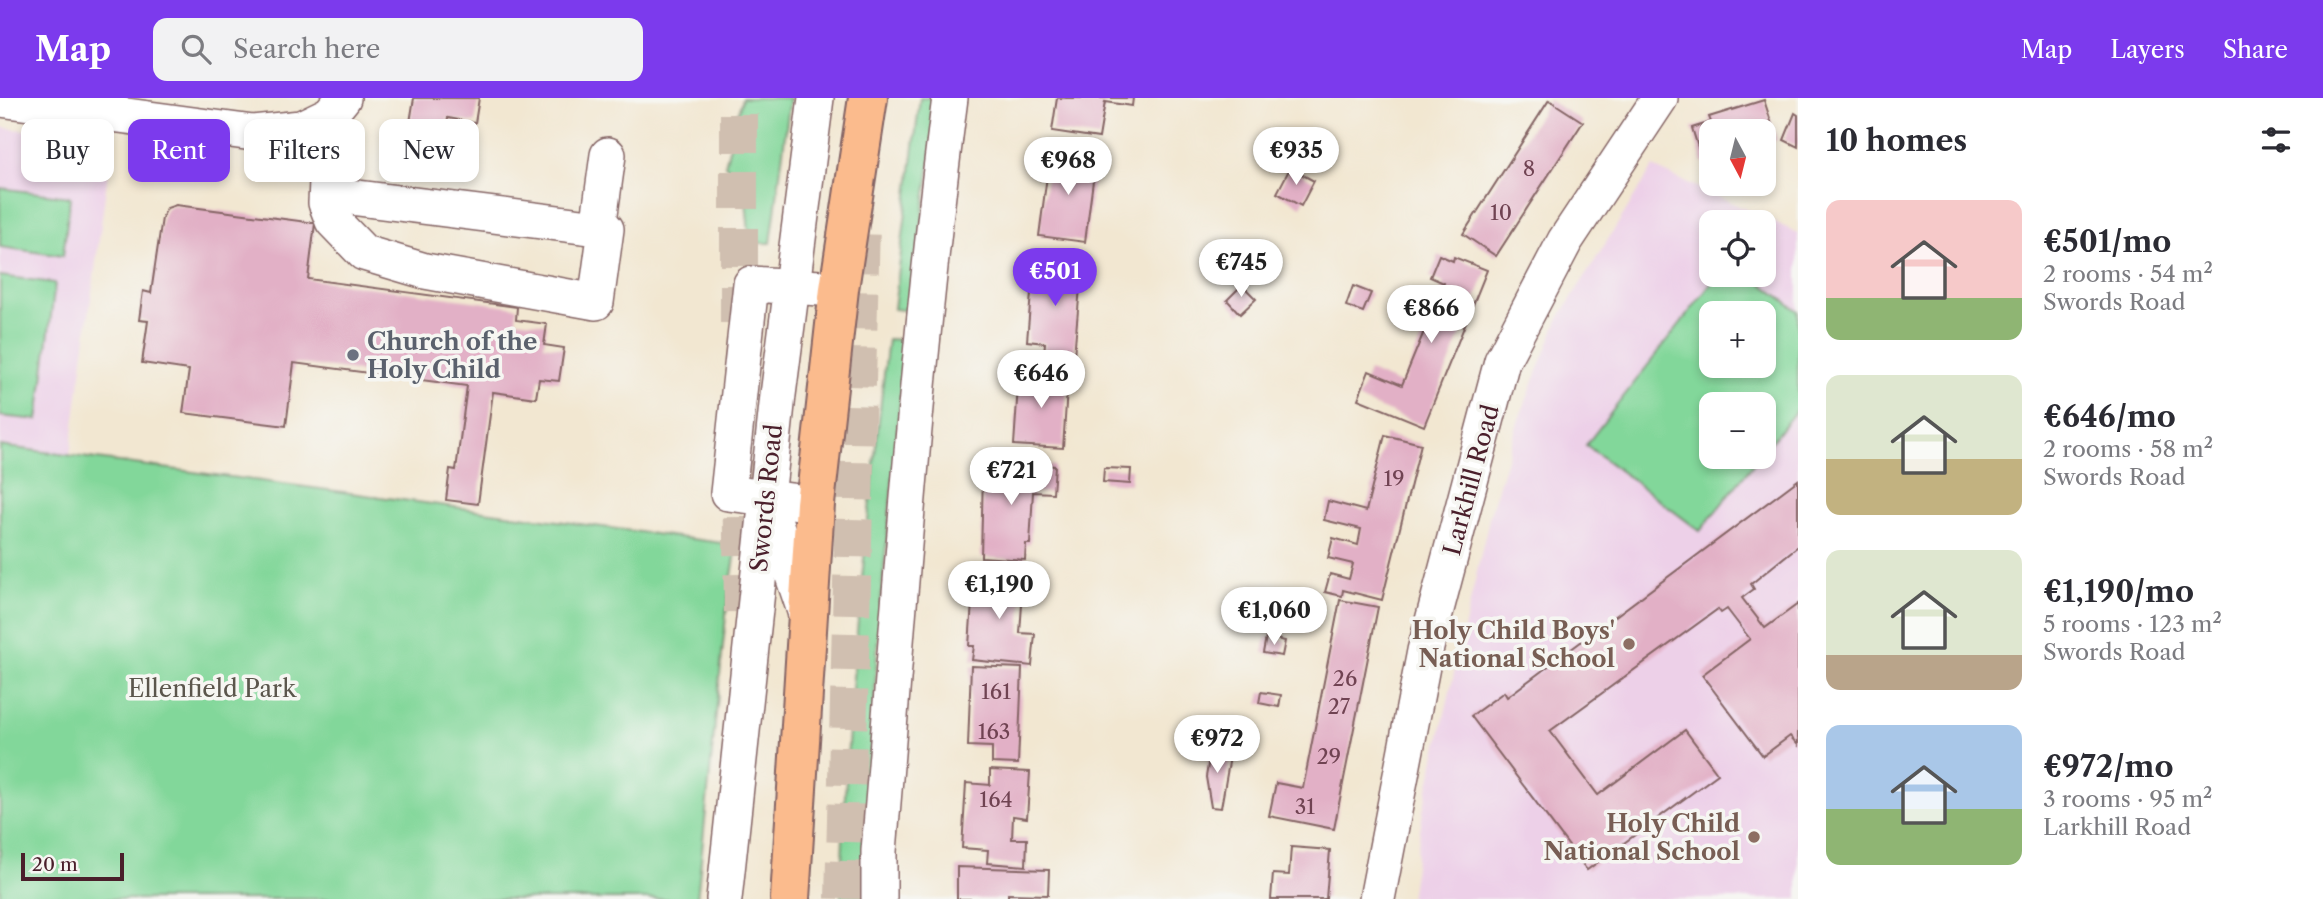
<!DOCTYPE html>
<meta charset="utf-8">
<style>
:root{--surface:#fff;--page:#f2f2f3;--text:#2b2b33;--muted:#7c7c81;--accent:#7c3aed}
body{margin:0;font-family:"Libre Caslon Text",serif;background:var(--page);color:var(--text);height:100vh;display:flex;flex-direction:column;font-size:26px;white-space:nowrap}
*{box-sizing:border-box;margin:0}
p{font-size:23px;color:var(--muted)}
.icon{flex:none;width:38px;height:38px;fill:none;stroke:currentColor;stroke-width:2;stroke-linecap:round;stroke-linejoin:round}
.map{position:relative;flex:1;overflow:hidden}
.sheet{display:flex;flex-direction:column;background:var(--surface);width:525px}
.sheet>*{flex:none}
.guide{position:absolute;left:21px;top:21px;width:665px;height:63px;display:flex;gap:14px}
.needle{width:46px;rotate:173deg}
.fabs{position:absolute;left:1699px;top:21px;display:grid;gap:14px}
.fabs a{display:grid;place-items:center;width:77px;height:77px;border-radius:14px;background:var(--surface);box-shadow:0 4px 10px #0003;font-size:35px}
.scale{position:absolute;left:21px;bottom:18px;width:103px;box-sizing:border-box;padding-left:7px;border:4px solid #4a1f2b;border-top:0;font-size:19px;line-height:24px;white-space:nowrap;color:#4a1f2b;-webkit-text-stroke:5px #f6f6f2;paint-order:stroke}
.price{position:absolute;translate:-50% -60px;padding:0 16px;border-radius:24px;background:#fff;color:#222;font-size:23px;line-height:46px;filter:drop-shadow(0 2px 4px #0008)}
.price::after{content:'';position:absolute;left:50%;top:42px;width:21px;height:16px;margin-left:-10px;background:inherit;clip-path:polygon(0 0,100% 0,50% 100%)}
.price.selected{background:var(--accent);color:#fff}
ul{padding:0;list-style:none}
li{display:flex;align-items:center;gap:21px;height:175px;padding:0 28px}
li span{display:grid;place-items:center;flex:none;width:196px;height:140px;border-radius:14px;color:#555}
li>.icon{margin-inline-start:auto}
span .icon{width:84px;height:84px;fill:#fffc;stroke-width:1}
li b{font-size:30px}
h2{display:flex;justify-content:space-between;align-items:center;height:84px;padding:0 28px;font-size:30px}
.chip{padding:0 24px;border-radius:14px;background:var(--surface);box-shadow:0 4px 10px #0003;font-size:24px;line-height:63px}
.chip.selected{background:var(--accent);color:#fff}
header{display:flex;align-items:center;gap:42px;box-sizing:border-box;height:98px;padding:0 35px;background:var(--accent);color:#fff}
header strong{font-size:33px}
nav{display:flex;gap:38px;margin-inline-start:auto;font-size:24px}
.search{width:490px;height:63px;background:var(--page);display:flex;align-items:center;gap:18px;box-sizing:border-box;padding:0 24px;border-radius:14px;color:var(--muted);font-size:26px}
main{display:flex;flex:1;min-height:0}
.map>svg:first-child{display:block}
.built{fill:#edd0e8;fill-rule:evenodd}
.green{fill:#82d79a;stroke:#667b62;stroke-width:2;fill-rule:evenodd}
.building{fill:#e2b0c6}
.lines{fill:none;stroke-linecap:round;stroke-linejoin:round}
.highway-tunnel{stroke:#d0bfb0;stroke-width:38;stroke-dasharray:38 19;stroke-linecap:butt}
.minor-casing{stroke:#856565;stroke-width:38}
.major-casing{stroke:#856565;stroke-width:42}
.minor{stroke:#fff;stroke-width:35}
.major{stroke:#fbbb8d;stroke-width:38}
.worship-dot{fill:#6b7280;stroke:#f6f6f2;stroke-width:2.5}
.education-dot{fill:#8d6e63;stroke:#f6f6f2;stroke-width:2.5}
.labels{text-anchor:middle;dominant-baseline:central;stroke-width:7;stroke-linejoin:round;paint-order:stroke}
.number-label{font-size:21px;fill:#704352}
.worship-label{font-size:24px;font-weight:bold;fill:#5b616d;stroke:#f6f6f2;text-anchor:start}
.street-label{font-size:24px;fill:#4a1f2b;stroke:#f6f6f2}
.education-label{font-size:24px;font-weight:bold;fill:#785e54;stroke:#f6f6f2;text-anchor:end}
.park-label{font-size:24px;fill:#5b564c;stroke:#f6f6f2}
</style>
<header>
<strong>Map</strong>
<div class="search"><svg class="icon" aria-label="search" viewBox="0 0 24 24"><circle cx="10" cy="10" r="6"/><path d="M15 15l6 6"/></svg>Search here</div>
<nav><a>Map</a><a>Layers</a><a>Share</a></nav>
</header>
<main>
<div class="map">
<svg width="1798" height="801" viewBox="0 0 1798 801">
<rect width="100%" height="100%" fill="#f6f6f2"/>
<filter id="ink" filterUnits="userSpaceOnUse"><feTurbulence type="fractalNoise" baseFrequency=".0143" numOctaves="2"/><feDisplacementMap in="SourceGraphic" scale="14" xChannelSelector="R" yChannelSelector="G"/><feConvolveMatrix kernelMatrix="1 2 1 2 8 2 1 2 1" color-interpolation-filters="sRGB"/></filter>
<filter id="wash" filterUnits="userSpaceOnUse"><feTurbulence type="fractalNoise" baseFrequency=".00686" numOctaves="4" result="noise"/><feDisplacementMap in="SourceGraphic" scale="28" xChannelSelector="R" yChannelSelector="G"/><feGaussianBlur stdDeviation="1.57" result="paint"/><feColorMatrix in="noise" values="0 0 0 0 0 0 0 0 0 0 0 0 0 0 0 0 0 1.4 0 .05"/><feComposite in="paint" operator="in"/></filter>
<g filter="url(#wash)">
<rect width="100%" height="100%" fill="#f2e7d1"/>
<g class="built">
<polygon points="0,29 112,45 70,357 0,348"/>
<path d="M1653 69 1798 135V801H1410L1423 713 1490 416 1519 321 1558 222ZM1712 124H1764V177H1712ZM1712 215H1764V268H1712ZM1712 306H1764V359H1712Z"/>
</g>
<g class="green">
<polygon points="742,0 790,0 771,145 750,145 744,82 725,67"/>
<polygon points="920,0 939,0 910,213 894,211"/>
<polygon points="0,90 70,99 63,158 0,149"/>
<path d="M1718 177H1751L1798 213V310L1764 353V306H1712V359H1759L1700 433 1586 347ZM1764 215V268H1712V215Z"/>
<polygon points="0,178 55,185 38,322 0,318"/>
<path d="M888 241 906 242 879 522 863 801H841C845 614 867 427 888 241Z"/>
<polygon points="0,348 737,447 727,508 697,801 0,801"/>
</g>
<g id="blocks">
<g class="building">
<polygon points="414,0 479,0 475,25 448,20 440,74 403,67"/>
<polygon points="1057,0 1133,0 1132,8 1105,4 1099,40 1052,33"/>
<polygon points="1549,2 1583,24 1496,158 1463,136"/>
<polygon points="1764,2 1777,42 1764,46 1764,33 1712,33 1712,62 1703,65 1692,30 1711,24 1709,19"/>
<polygon points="1795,15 1798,17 1798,49 1784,42"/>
<polygon points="1050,55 1096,60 1085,144 1039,138"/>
<polygon points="1290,70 1314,83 1301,108 1277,95"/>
<polygon points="176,107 315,125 308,181 517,209 516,222 547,226 544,247 564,250 559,283 539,281 536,300 493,294 478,406 446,402 450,371 456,372 467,288 294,265 286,328 183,315 189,272 142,265 148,223 139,222 143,193 151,195 162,120 167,110"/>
<polygon points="1439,157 1453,163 1454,159 1487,172 1424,328 1358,301 1369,273 1402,287 1444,185 1430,179"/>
<polygon points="1055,163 1082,166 1074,258 1044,255 1045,245 1027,243 1033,171 1054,173"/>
<polygon points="1242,187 1256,201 1240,216 1227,202"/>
<polygon points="1353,188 1371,195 1363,214 1346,208"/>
<polygon points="1019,273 1068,276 1063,350 1014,347"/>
<polygon points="1385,337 1421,346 1382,502 1343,492 1342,498 1325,494 1330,476 1349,481 1353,466 1328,460 1333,440 1358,447 1361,431 1324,422 1328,403 1366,413"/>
<polygon points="991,363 1055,368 1053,395 1033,394 1030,446 1026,446 1025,462 981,459 983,375 990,376"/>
<polygon points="1104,370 1131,371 1130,386 1103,384"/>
<polygon points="1798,382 1798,448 1751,486 1754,491 1742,500 1765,530 1798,506 1798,647 1790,638 1763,658 1702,577 1750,541 1727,511 1721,515 1718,511 1550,633 1598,697 1685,632 1718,676 1587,772 1471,618 1504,594 1507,599"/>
<polygon points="974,475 1024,478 1020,535 1035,536 1032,568 972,562 974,548 969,548"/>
<polygon points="1340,502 1378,509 1334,731 1269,718 1276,685 1303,690"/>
<polygon points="1266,539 1285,543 1282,558 1263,555"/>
<polygon points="971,568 1022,570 1018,666 992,665 992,649 968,648"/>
<polygon points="1261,594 1281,597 1279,609 1259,605"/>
<polygon points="1211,649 1231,653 1221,710 1211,709 1206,679"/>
<polygon points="990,672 1030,674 1027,720 1013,718 1012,741 1027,741 1026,768 987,765 988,752 962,750 966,685 990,687"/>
<polygon points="1291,749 1330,752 1326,801 1271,801 1273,776 1289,777"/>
<polygon points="957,769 1049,772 1048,797 1008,796 1008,801 957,801"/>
</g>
</g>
</g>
<g filter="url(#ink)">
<use href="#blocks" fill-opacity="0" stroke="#856565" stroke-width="2"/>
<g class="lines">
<g class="highway-tunnel">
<polyline points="739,225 739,0"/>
<polyline points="741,362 743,519"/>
<polyline points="844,801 861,125"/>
</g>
<g class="minor-casing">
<g id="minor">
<polyline points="0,1 253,35 301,30 330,16 343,0"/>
<polyline points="326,105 333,123 364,155 425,173 596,204 606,131 350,99 326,105 330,16"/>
<polyline points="598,130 608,57"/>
<polyline points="815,406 728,395 751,186 839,191"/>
<polyline points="770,410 807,519"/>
<polyline points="724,801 778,297 816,0"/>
<path d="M879 801V753C900 502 917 250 950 0"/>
<polyline points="1377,801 1425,553 1502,263 1565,143 1660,0"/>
</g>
</g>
<g class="major-casing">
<polyline id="major" points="790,801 815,406 839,191 868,0"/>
</g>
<use href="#minor" class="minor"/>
<use href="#major" class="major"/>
</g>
</g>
<circle class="worship-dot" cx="353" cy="257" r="7"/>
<g class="education-dot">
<circle cx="1629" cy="546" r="7"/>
<circle cx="1754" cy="739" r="7"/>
</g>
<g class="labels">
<g class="number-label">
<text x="1529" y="70">8</text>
<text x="1501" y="114">10</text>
<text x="1394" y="380">19</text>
<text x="1345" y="580">26</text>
<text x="996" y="593">161</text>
<text x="1339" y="608">27</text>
<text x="994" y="633">163</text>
<text x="1329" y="658">29</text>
<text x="996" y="701">164</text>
<text x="1305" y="708">31</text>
</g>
<g class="worship-label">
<text x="367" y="243">Church of the<tspan x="367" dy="28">Holy Child</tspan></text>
</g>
<g class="street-label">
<text transform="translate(1471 382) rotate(-75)">Larkhill Road</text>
<text transform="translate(766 400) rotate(-84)">Swords Road</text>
</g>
<g class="education-label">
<text x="1615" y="532">Holy Child Boys'<tspan x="1615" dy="28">National School</tspan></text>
<text x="1740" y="725">Holy Child<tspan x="1740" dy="28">National School</tspan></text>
</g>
<g class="park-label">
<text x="212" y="590">Ellenfield Park</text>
</g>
</g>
</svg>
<div class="fabs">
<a><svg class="needle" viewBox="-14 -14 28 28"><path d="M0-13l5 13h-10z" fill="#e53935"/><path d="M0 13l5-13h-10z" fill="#7c7c81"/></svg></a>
<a><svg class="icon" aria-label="locate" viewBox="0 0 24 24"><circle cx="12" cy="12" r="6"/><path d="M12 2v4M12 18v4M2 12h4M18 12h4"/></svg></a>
<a>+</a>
<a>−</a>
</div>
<div class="scale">20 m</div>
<b class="price" style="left:1296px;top:89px">€935</b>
<b class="price" style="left:1068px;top:99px">€968</b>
<b class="price" style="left:1241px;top:201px">€745</b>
<b class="price selected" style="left:1055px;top:210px">€501</b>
<b class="price" style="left:1431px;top:247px">€866</b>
<b class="price" style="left:1041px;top:312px">€646</b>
<b class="price" style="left:1011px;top:409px">€721</b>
<b class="price" style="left:999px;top:523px">€1,190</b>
<b class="price" style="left:1274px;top:549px">€1,060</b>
<b class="price" style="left:1217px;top:677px">€972</b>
<div class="guide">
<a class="chip">Buy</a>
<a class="chip selected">Rent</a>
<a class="chip">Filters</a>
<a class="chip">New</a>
</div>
</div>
<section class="sheet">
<h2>10 homes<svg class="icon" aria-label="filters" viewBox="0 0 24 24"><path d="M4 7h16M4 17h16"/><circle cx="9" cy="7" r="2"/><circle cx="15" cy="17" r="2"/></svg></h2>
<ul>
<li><span style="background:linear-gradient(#f6c9c9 70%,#8fb573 0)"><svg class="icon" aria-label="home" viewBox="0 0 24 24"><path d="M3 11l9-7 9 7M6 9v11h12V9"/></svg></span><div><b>€501/mo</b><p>2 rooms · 54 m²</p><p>Swords Road</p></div></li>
<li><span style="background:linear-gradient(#dfe7d0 60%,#c2b280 0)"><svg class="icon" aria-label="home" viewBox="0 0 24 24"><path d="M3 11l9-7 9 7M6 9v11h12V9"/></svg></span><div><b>€646/mo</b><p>2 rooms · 58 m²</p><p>Swords Road</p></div></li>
<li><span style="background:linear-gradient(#dfe7d0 75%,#b9a48a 0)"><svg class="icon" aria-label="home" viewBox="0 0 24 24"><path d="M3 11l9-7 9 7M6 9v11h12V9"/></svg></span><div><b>€1,190/mo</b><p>5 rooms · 123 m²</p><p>Swords Road</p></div></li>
<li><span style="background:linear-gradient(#a9c7e8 60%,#8fb573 0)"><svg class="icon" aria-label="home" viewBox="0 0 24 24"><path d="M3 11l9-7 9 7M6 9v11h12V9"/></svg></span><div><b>€972/mo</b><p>3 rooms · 95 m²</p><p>Larkhill Road</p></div></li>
</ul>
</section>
</main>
